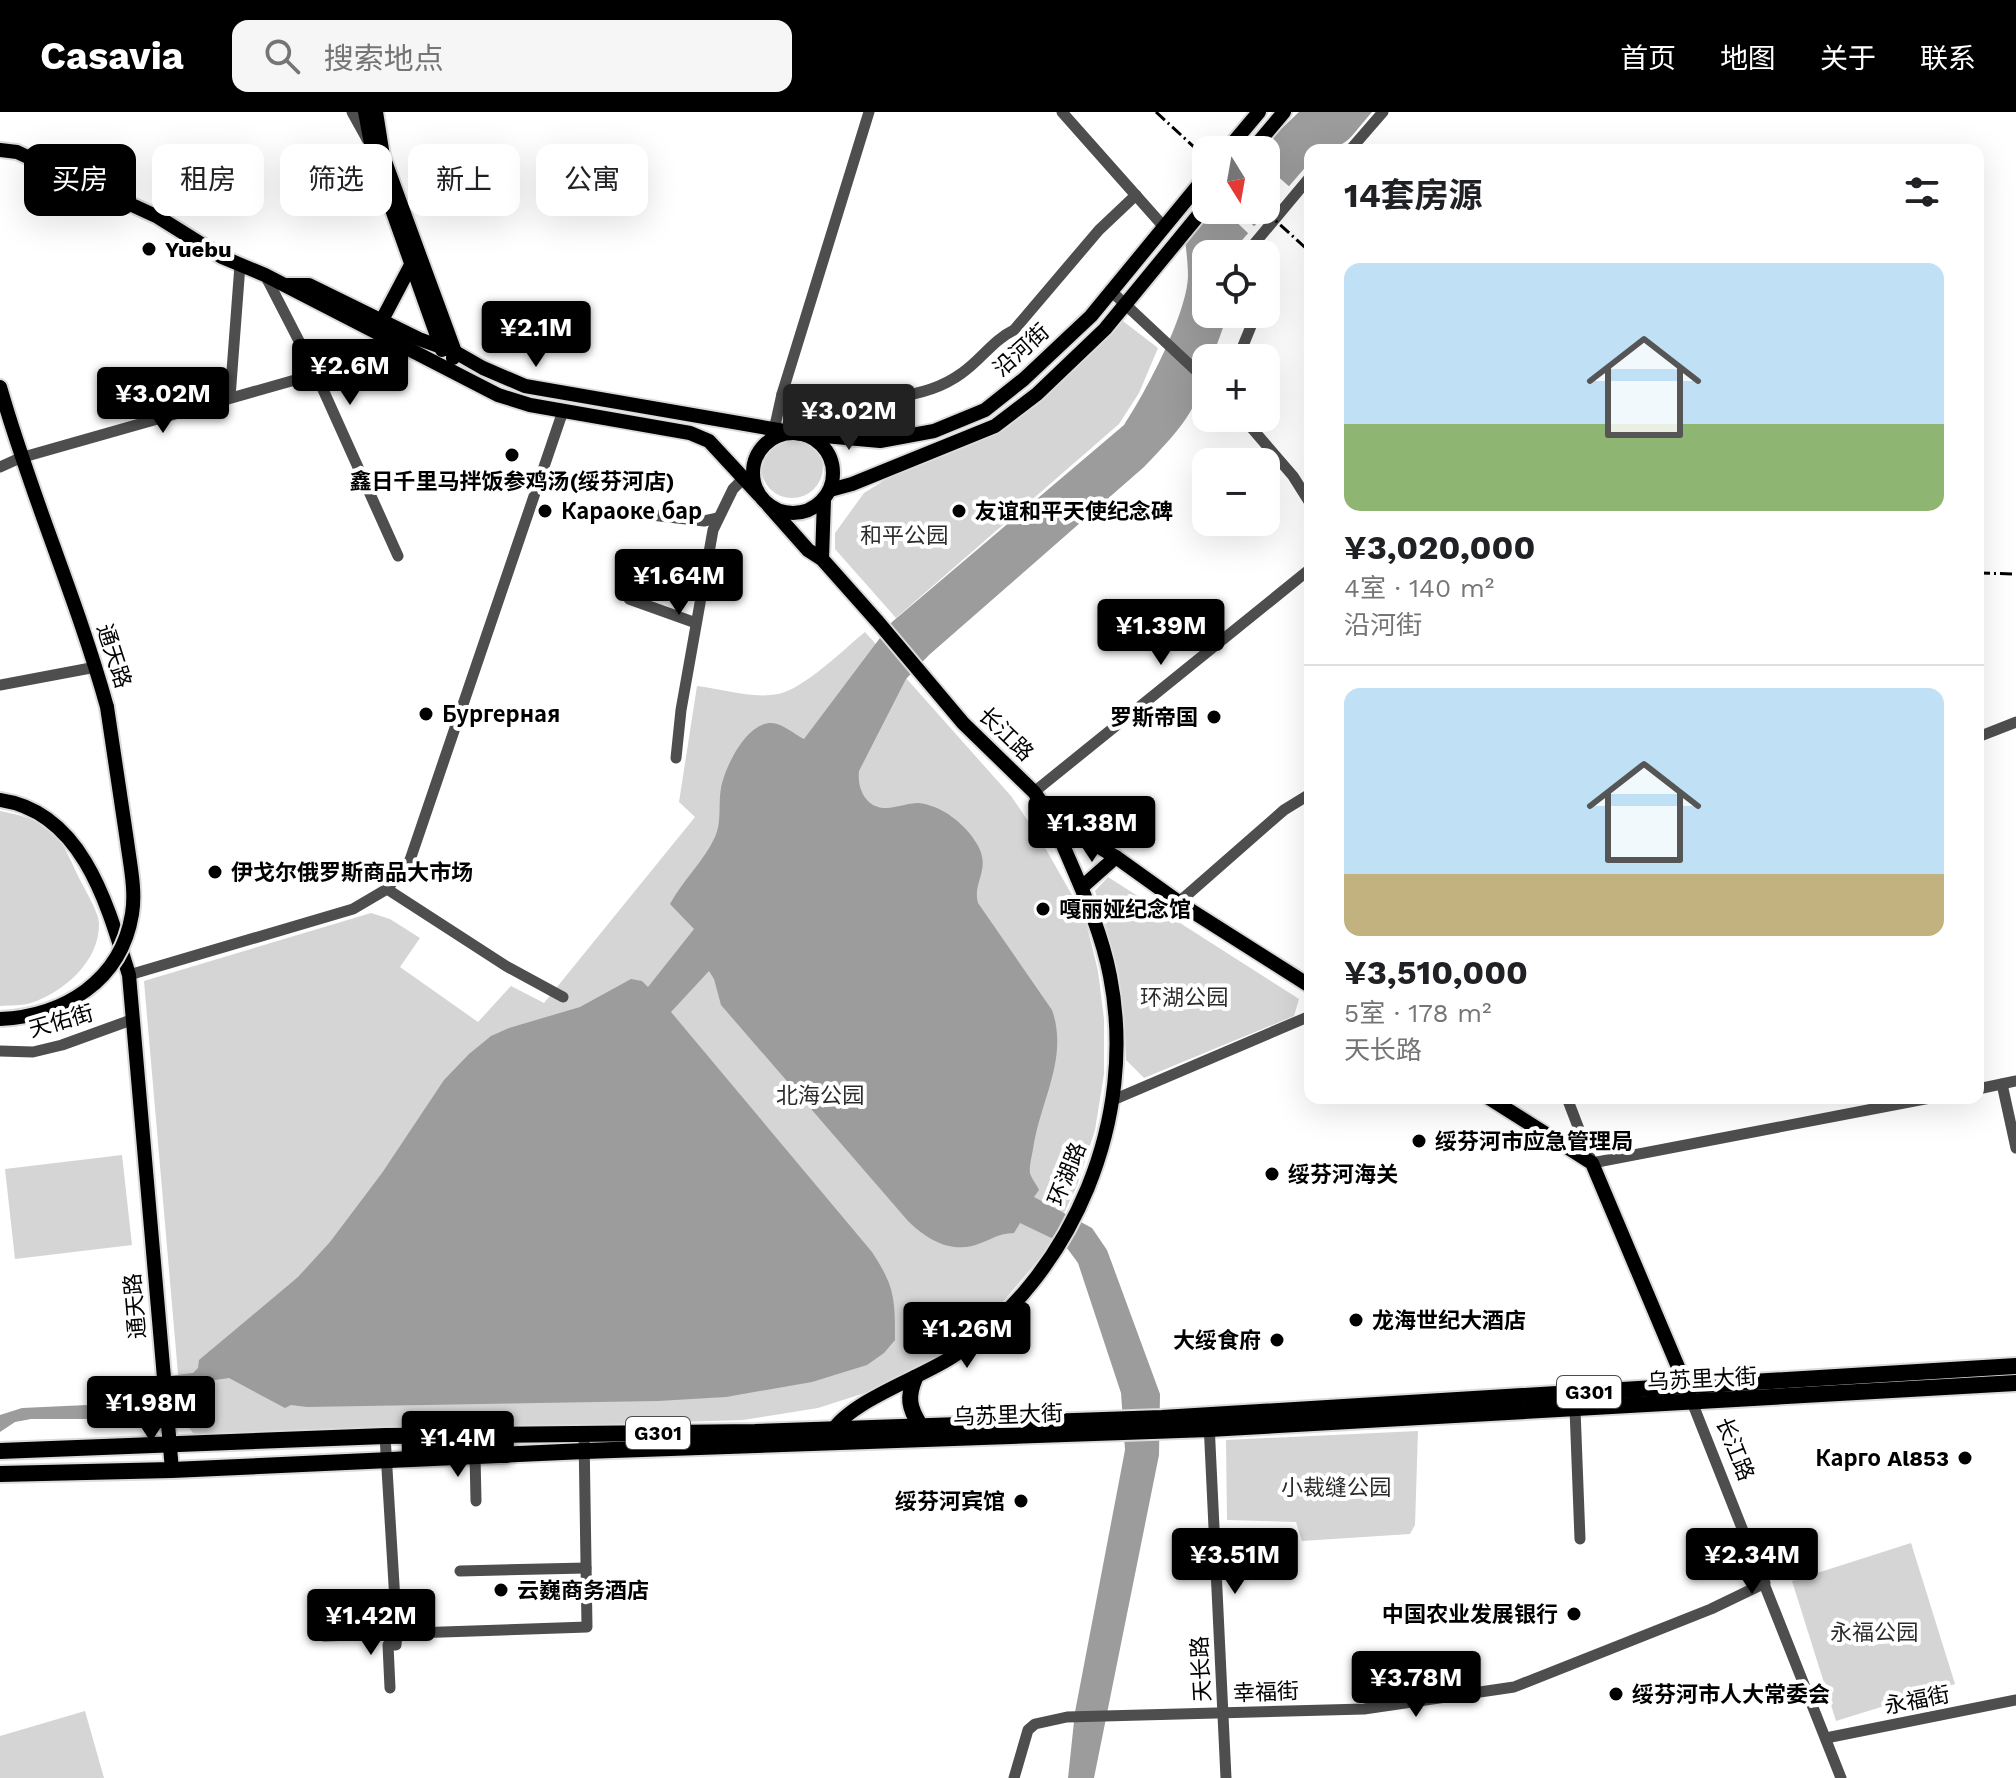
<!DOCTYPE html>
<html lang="zh">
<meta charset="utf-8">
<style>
:root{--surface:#fff;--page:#f6f6f6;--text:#202124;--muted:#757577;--line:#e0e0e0;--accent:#000}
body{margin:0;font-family:"Work Sans","Noto Sans SC",sans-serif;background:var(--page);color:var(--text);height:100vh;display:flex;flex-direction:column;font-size:30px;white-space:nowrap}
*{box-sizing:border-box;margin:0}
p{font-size:26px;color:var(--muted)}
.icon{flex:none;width:44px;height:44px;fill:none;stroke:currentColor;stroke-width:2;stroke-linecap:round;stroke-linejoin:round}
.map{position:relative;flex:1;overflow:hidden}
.drawer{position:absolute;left:1304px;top:32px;width:680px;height:960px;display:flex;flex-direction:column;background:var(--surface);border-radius:16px;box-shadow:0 8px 32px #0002}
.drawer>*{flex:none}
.guide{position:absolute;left:24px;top:32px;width:760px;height:72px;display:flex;gap:16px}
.needle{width:52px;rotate:169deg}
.controls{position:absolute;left:1192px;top:24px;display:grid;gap:16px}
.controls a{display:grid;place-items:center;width:88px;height:88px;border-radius:16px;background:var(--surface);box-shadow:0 8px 32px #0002;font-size:40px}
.price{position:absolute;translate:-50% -68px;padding:0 18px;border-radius:8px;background:var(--accent);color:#fff;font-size:26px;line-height:52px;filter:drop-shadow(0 2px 4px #0008)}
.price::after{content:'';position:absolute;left:50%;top:48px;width:24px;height:18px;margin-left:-12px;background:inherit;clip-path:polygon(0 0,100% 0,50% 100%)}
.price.selected{background:#222;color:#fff}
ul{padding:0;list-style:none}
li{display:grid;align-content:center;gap:16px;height:424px;padding:0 40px}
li+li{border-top:2px solid var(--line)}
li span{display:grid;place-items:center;height:248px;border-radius:16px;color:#555}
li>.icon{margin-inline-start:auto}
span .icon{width:144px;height:144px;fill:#fffc;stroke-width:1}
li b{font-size:34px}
h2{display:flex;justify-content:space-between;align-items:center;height:96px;padding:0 40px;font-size:34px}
.chip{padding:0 28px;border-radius:16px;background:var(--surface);box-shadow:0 8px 32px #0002;font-size:28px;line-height:72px}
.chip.selected{background:var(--accent);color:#fff}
header{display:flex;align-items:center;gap:48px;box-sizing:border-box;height:112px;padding:0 40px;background:var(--accent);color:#fff}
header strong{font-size:38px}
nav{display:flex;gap:44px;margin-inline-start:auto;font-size:28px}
.search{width:560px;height:72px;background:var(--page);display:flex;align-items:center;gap:20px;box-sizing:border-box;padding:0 28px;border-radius:16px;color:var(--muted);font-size:30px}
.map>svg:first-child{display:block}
.green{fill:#d5d5d5}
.water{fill:#9c9c9c}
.pier{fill:#fff}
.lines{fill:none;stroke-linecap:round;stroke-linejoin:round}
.major-casing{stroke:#dbdbdb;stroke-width:18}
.highway-casing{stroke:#dbdbdb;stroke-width:20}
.minor{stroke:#4e4e4e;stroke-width:11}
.major{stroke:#000;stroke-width:14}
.highway{stroke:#000;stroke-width:16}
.rail{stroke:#000;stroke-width:3;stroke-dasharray:12 4 2 4;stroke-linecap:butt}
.major-bridge-casing{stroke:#dbdbdb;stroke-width:18;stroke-linecap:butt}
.major-bridge{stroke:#000;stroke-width:14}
.poi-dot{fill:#000;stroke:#fff;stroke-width:3}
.labels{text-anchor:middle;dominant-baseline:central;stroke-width:8;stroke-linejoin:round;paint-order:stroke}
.shield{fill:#fff;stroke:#4c4c4c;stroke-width:2}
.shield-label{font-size:20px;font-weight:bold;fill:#000}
.poi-label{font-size:22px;font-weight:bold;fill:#000;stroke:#fff;text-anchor:start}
.street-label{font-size:22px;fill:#000;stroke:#fff}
.park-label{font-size:22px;fill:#2c2c2c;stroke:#fff}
</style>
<header>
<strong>Casavia</strong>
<div class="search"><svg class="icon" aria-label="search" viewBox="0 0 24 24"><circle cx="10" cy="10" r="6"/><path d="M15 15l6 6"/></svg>搜索地点</div>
<nav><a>首页</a><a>地图</a><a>关于</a><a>联系</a></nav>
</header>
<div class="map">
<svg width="2016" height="1666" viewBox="0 0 2016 1666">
<rect width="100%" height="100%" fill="#fff"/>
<g class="green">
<polygon points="1119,206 1158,236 1139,281 1119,312 896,506 835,437 835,421 864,381 891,364 1000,318"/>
<circle cx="792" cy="355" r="31"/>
<path d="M865 520 1011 684 1039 725 1085 806 1098 859 1104 907V962L1095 1018 1077 1074 1045 1140 997 1197 942 1242 871 1279 818 1296 743 1308 212 1325 193 1321 184 1309 178 1262 144 869 371 801 390 807 420 826 400 855 478 910 511 874 544 891 695 705 679 690 697 574C722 577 753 587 778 582 804 577 844 537 865 520Z"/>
<path d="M0 699C54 710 57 718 79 766 84 776 99 801 99 811 100 849 64 880 31 891 21 894 10 893 0 894Z"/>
<path d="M1108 765 1299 887 1294 904 1144 966 1126 948C1125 887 1114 837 1095 779Z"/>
<polygon points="122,1043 132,1133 15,1147 5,1057"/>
<polygon points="1418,1319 1415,1413 1410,1422 1302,1429 1296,1410 1227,1408 1226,1328"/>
<polygon points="1911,1431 1955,1572 1836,1609 1792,1469"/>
<polygon points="85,1599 104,1666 0,1666 0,1624"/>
</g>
<path class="water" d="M1299 0H1372C1348 27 1348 38 1310 38V50L1230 142H1206V202H1228L1212 246H1206C1206 292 1174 324 1144 355L929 543 906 567 859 659C857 677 866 697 888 696 898 695 909 691 918 691 942 693 966 713 977 732 992 758 972 769 978 791L1052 898C1069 946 1040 989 1033 1037 1032 1043 1029 1055 1030 1061 1031 1066 1037 1073 1039 1078L1034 1085 1092 1116 1107 1138 1160 1282 1159 1343 1094 1666H1068L1075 1600 1125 1338 1121 1281 1078 1151 1064 1132 1020 1111 1014 1121C997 1121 988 1130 972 1134 947 1140 924 1125 908 1109L721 893 714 867 709 859 671 900 872 1140C895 1175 895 1187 895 1228L884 1241 867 1253 812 1270 726 1285 658 1289 307 1295 291 1293 285 1296 229 1266 208 1269 195 1287 183 1291 149 1293 125 1303 94 1307H31L15 1310 0 1320V1303L22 1296 87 1293 146 1267 193 1261 198 1256 199 1248 298 1165 330 1130 382 1061 444 968 469 942 491 924 509 916 580 895 631 867 642 869 648 875 694 817 670 792C683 768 704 749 715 725 722 710 718 692 721 676 725 655 746 611 771 611 782 611 794 622 804 627L892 510 1124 313C1146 280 1187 202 1188 164 1188 151 1186 138 1185 126L1209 98H1266V38H1259Z"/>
<g class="pier">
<polygon points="1266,54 1292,77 1267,106 1258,98 1266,98"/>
<polygon points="1224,98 1237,98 1257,117 1251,124"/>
</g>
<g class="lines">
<g class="major-casing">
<g id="major">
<polyline points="365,0 374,47 442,238"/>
<polyline points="376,0 383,44 455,240 453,246"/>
<polyline points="0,38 17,40 158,105 222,145 265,163 498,283 530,293 690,321 709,329 759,383"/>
<polyline points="1227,38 1259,0"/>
<polyline points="1252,38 1284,0"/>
<polyline points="286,173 309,173 419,227 455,240 483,256 525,274 802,322 880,329 934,319 985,298 1024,267 1091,204 1206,64"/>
<polyline points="382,208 412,151"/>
<path d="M0 275C31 384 77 487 107 595"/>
<circle cx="793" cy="361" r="40"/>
<polyline points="830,378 852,372 995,314 1037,282 1105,217 1206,94"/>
<polyline points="769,394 808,438 822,447 878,510 963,611 1034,680 1051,704 1120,748 1187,796 1310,874"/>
<polyline points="822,447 824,387"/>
<path d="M0 688C83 700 108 794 129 863L172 1358"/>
<polyline points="1082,775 1116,745"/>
<polyline points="1489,986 1592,1051 1689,1281"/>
<path d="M829 1325C844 1290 922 1266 955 1243 1074 1161 1138 1006 1110 864 1099 807 1072 758 1051 704"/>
</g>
</g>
<g class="highway-casing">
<g id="highway">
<path d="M915 1266C907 1285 909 1296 920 1313"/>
<polyline points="0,1339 385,1324 755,1320 1162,1306 2016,1254"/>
<polyline points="0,1362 172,1358 585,1339 1209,1317 2016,1271"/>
</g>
</g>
<g class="minor">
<polyline points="352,0 367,27"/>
<polyline points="1062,0 1164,115"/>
<polyline points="1350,38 1383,0"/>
<polyline points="1250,142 1254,132 1310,65"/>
<polyline points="265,163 316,262 398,444"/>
<polyline points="1111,179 1206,268"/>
<polyline points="1238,246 1256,202"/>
<path d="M782 282C840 284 912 298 962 261 981 248 993 228 1014 218L1099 118 1136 83"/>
<polyline points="230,285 240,153"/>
<polyline points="1243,306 1293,364 1310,391"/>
<polyline points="771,317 772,327 782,282 869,0"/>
<polyline points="0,355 20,346 316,262"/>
<polyline points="642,402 704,409 718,406"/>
<polyline points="629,487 696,511"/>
<polyline points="0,573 96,555"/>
<polyline points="1978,625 2016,610"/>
<polyline points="676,646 681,598 713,418 733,377 744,366"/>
<polyline points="1034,680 1310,457"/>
<polyline points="387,777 506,854 563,885"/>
<polyline points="1179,790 1284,698 1310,682"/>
<polyline points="129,863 353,797 387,777 410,748 563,299"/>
<polyline points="0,939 33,940 62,933 131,908"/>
<polyline points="2002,972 2016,1036"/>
<polyline points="1978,977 2016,969"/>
<polyline points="1567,986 1592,1051 1930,986"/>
<polyline points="1113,988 1310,904"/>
<polyline points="1692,1290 1841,1666"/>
<polyline points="1575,1297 1580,1427"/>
<polyline points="1209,1311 1226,1666"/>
<polyline points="385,1324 397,1522 396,1533 388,1533 390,1576"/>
<polyline points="475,1343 476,1389"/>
<polyline points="460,1459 586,1456"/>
<polyline points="324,1524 587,1515 584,1323"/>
<polyline points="1826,1626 2016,1588"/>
<polyline points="1014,1666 1028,1618 1035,1612 1067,1605 1364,1597 1514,1575 1711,1497 1765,1471"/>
</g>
<use href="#major" class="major"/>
<use href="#highway" class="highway"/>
<g class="rail">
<polyline points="1156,0 1206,46"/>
<polyline points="1264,98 1310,140"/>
<polyline points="1978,461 2016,462"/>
</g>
<g class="major-bridge-casing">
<path id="major-bridge" d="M0 907C64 904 121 869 132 802 136 779 130 752 127 729 120 684 114 640 107 595"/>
</g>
<use href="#major-bridge" class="major-bridge"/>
</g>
<g class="poi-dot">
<circle cx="149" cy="137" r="8"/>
<circle cx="512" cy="343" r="8"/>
<circle cx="545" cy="399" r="8"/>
<circle cx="959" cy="399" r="8"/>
<circle cx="426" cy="602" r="8"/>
<circle cx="1214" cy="605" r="8"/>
<circle cx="215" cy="760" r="8"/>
<circle cx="1043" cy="797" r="8"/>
<circle cx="1419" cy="1029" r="8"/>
<circle cx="1272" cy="1062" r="8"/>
<circle cx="1356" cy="1208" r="8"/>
<circle cx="1277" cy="1228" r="8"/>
<circle cx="1965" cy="1346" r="8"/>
<circle cx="1021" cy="1389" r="8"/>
<circle cx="501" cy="1478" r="8"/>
<circle cx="1574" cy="1502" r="8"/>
<circle cx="1616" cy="1582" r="8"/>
</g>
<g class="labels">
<g class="shield">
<rect x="1557" y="1264" width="64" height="32" rx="6"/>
<rect x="626" y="1305" width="64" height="32" rx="6"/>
</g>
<g class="shield-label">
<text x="1589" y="1280">G301</text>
<text x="658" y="1321">G301</text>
</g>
<g class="poi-label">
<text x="165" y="137">Yuebu</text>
<text x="512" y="369" text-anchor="middle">鑫日千里马拌饭参鸡汤(绥芬河店)</text>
<text x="561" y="399">Караоке бар</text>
<text x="975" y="399">友谊和平天使纪念碑</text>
<text x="442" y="602">Бургерная</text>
<text x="1198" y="605" text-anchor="end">罗斯帝国</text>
<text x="231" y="760">伊戈尔俄罗斯商品大市场</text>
<text x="1059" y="797">嘎丽娅纪念馆</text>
<text x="1435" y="1029">绥芬河市应急管理局</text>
<text x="1288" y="1062">绥芬河海关</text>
<text x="1372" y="1208">龙海世纪大酒店</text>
<text x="1261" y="1228" text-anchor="end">大绥食府</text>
<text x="1949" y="1346" text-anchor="end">Карго Al853</text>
<text x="1005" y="1389" text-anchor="end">绥芬河宾馆</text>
<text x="517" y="1478">云巍商务酒店</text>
<text x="1558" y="1502" text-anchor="end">中国农业发展银行</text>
<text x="1632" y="1582">绥芬河市人大常委会</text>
</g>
<g class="street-label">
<text transform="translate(1021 238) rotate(-42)">沿河街</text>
<text transform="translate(114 544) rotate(72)">通天路</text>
<text transform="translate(1006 622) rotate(44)">长江路</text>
<text transform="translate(61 909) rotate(-16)">天佑街</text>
<text transform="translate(1067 1062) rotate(-68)">环湖路</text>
<text transform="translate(135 1194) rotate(-95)">通天路</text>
<text transform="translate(1702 1267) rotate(-3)">乌苏里大街</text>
<text transform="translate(1008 1303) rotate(-2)">乌苏里大街</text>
<text transform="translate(1735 1337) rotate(68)">长江路</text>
<text transform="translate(1201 1557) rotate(-93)">天长路</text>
<text transform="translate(1266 1580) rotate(-2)">幸福街</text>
<text transform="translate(1917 1588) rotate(-11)">永福街</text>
</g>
<g class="park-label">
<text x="904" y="423">和平公园</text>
<text x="1184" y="885">环湖公园</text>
<text x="820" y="983">北海公园</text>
<text x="1336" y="1375">小裁缝公园</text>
<text x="1874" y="1520">永福公园</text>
</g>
</g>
</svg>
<div class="controls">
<a><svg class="needle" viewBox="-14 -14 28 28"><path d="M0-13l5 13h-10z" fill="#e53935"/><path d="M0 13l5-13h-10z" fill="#757577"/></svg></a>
<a><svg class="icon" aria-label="locate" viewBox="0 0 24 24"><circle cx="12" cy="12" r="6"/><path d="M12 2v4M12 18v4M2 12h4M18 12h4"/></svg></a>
<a>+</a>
<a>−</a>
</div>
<b class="price" style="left:536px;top:257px">¥2.1M</b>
<b class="price" style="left:350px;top:295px">¥2.6M</b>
<b class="price" style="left:163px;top:323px">¥3.02M</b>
<b class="price selected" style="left:849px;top:340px">¥3.02M</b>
<b class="price" style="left:679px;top:505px">¥1.64M</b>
<b class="price" style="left:1161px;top:555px">¥1.39M</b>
<b class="price" style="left:1092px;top:752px">¥1.38M</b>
<b class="price" style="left:967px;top:1258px">¥1.26M</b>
<b class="price" style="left:151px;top:1332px">¥1.98M</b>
<b class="price" style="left:458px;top:1367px">¥1.4M</b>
<b class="price" style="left:1235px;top:1484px">¥3.51M</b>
<b class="price" style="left:1752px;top:1484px">¥2.34M</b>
<b class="price" style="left:371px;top:1545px">¥1.42M</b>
<b class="price" style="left:1416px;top:1607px">¥3.78M</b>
<div class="guide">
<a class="chip selected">买房</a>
<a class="chip">租房</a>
<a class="chip">筛选</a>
<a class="chip">新上</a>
<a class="chip">公寓</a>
</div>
<section class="drawer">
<h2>14套房源<svg class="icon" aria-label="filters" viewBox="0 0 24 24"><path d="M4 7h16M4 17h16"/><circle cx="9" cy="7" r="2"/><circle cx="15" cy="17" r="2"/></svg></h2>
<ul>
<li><span style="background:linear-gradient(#bfe0f5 65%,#8fb573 0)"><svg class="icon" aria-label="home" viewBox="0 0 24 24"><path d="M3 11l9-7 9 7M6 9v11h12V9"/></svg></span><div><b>¥3,020,000</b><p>4室 · 140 m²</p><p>沿河街</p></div></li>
<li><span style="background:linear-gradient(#bfe0f5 75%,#c2b280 0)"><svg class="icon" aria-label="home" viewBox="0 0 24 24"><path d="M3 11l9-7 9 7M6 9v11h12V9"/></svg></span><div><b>¥3,510,000</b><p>5室 · 178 m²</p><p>天长路</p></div></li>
</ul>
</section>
</div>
